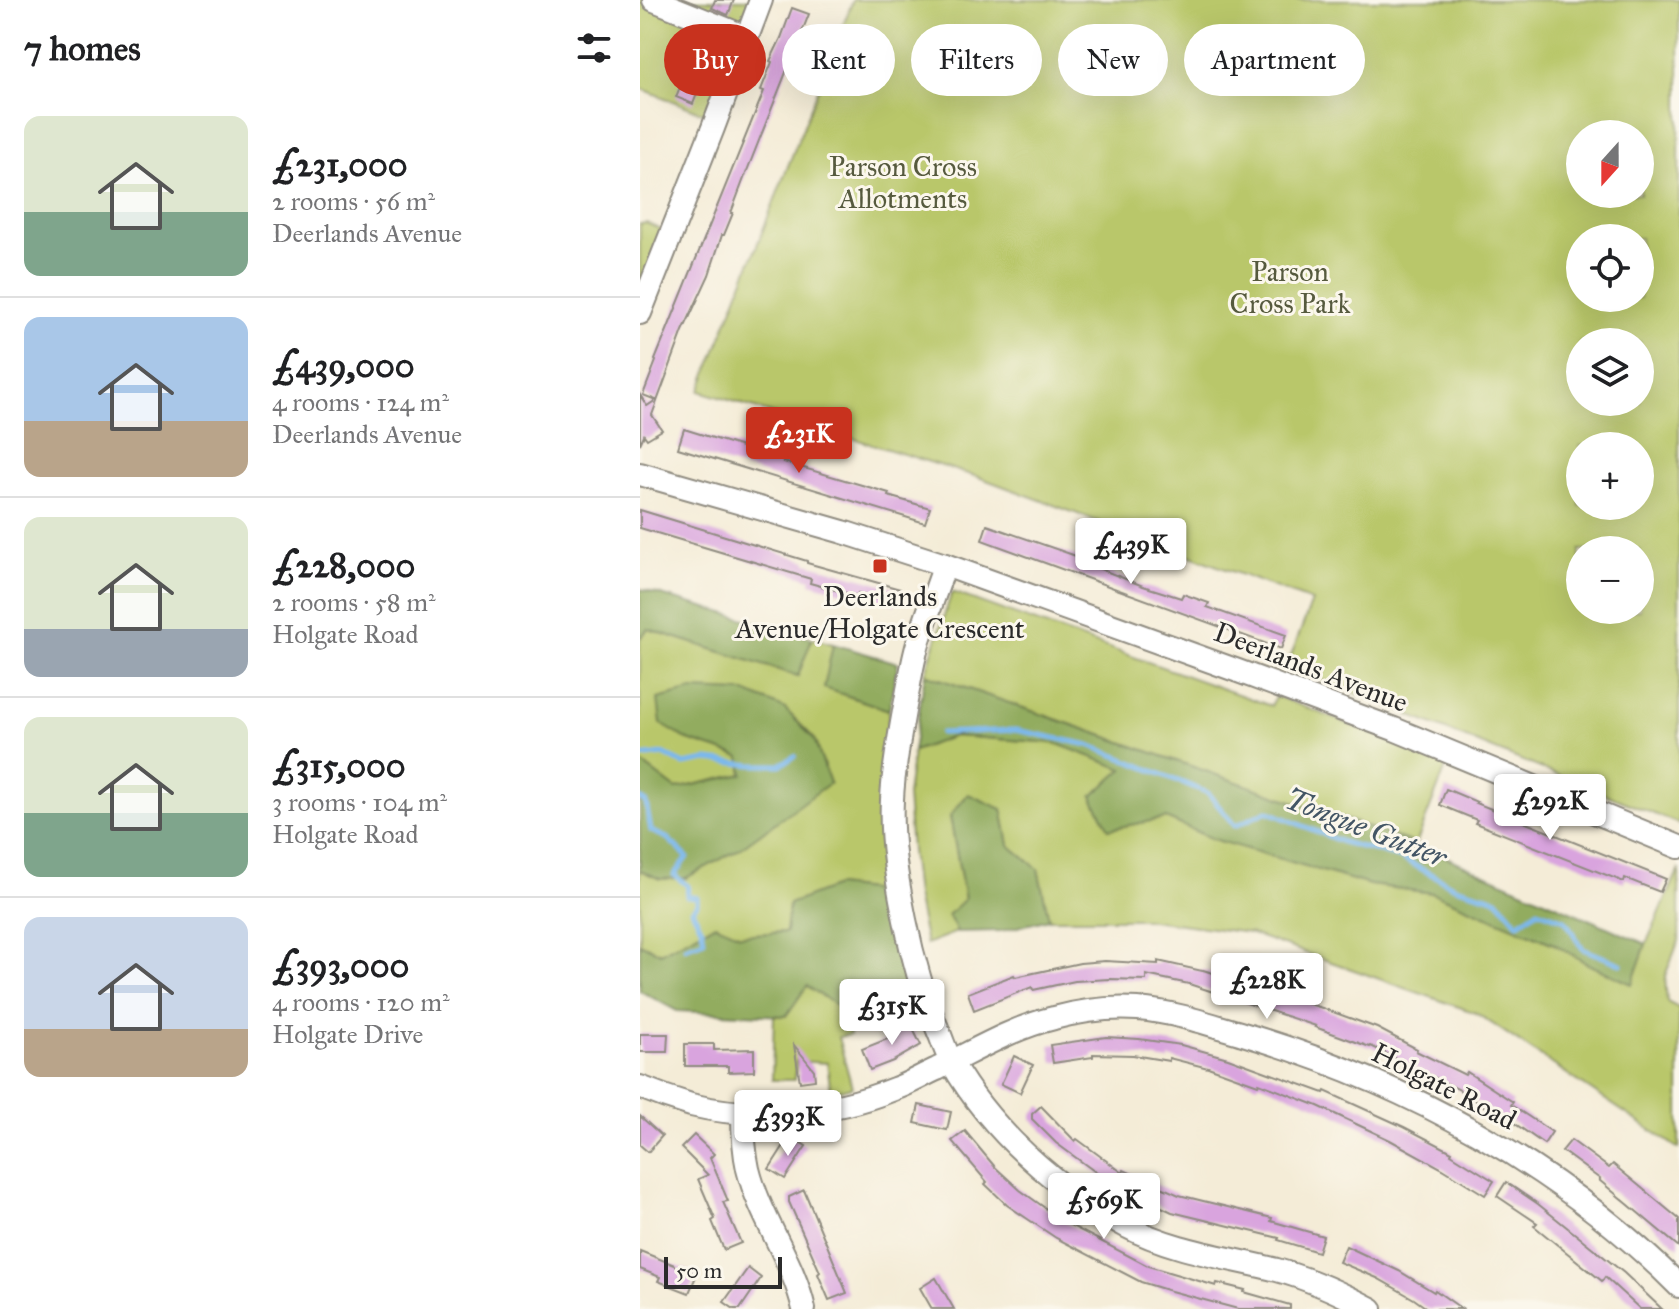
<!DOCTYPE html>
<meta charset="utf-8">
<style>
:root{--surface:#fff;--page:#f6f6f6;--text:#202124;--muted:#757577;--line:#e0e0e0;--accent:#c8321e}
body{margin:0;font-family:"IM FELL Great Primer",serif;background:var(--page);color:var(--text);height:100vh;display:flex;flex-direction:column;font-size:30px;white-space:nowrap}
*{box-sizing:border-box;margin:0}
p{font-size:26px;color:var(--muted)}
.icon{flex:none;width:44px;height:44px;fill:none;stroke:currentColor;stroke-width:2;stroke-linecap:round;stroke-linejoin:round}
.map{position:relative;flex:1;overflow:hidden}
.panel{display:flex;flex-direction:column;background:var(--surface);width:640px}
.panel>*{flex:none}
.guide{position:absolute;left:24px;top:24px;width:760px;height:72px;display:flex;gap:16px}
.needle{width:52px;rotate:201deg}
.tools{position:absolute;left:926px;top:120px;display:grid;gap:16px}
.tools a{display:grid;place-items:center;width:88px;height:88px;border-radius:50%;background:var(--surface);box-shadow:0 8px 32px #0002;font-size:40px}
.scale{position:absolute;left:24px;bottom:20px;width:118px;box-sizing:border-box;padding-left:8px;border:4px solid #2b2b2b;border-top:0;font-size:22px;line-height:28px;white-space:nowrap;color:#2b2b2b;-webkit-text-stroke:6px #fbf7ec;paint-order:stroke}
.price{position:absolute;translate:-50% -68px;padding:0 18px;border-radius:8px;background:#fff;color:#222;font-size:26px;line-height:52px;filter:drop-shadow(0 2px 4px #0008)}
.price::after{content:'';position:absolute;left:50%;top:48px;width:24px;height:18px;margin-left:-12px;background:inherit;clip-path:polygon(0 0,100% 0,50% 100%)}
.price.current{background:var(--accent);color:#fff}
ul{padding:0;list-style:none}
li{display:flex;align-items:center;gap:24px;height:200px;padding:0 24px}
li+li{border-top:2px solid var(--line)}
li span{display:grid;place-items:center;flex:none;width:224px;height:160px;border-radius:16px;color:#555}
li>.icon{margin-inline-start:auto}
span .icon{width:96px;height:96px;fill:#fffc;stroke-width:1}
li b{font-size:34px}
h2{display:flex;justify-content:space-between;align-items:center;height:96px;padding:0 24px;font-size:34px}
.chip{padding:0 28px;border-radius:36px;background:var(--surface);box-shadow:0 8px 32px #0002;font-size:28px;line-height:72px}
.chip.current{background:var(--accent);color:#fff}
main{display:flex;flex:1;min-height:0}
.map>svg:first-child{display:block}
.green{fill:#b9c76a;stroke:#72794a;stroke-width:2;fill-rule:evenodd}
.forest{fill:#92ac5e;stroke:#5e6c44;stroke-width:2}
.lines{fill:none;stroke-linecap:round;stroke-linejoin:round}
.stream{stroke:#7ab8ed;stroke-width:5}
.building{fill:#d9a4de}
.minor-casing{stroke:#908c81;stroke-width:26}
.minor{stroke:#fff;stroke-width:22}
.poi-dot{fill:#c8321e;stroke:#fbf7ec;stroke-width:3}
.labels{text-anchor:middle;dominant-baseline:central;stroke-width:6;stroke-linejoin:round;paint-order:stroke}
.park-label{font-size:28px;fill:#565a3e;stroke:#fbf7ec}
.poi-label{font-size:28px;fill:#2b2b2b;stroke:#fbf7ec}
.street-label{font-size:28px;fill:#2b2b2b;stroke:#fbf7ec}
.water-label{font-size:30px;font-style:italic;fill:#435565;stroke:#fbf7ec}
</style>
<main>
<section class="panel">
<h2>7 homes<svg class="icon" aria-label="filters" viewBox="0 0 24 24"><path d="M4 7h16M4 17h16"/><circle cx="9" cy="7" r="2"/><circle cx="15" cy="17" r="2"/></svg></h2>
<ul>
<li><span style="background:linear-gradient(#dfe7d0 60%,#7fa58c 0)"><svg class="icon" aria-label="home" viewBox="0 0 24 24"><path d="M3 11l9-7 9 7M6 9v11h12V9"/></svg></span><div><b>£231,000</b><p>2 rooms · 56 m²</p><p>Deerlands Avenue</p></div></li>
<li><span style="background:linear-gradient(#a9c7e8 65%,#b9a48a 0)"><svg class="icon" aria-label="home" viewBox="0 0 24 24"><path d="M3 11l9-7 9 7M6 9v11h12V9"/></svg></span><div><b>£439,000</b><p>4 rooms · 124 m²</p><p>Deerlands Avenue</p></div></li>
<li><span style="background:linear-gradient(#dfe7d0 70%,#9aa5b1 0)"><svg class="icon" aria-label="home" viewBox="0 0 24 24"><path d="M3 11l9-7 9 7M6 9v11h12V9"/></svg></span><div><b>£228,000</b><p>2 rooms · 58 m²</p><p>Holgate Road</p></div></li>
<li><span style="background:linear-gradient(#dfe7d0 60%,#7fa58c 0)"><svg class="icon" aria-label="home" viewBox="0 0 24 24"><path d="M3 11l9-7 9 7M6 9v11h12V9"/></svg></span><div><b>£315,000</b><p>3 rooms · 104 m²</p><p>Holgate Road</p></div></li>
<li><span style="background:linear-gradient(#c9d6e8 70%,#b9a48a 0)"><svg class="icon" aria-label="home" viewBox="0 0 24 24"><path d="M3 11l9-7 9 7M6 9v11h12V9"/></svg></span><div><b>£393,000</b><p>4 rooms · 120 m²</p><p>Holgate Drive</p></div></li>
</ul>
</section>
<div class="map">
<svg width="1039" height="1309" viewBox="0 0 1039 1309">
<rect width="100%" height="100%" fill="#fbf7ec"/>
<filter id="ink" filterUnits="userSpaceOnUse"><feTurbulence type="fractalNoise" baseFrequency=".0125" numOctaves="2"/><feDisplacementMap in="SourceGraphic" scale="16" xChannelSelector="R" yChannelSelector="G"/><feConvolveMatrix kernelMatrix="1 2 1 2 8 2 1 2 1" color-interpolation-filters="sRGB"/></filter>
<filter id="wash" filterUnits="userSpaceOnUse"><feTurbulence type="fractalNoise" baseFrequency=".006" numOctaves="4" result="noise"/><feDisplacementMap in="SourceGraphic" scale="32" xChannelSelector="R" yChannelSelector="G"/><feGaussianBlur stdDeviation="1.8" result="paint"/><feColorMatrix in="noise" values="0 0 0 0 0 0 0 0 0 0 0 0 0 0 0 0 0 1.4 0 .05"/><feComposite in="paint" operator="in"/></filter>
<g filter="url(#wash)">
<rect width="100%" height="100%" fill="#f4ecd7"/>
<g class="green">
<polygon points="0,0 14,0 103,46 68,115 0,88"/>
<polygon points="49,0 121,0 111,26"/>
<path d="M213 0H1039V824L647 666 672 601 341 478 60 391ZM1000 134V194H940V134ZM940 238H1000V298H940ZM940 342H1000V402H940ZM940 446H1000V506H940ZM940 550H1000V610H940Z"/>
<polygon points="6,223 22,230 0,290 0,224"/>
<polygon points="312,592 631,706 636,696 808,762 776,844 285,674"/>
<polygon points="8,629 158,676 172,638 193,644 185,688 249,710 241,795 246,892 196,886 146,932 100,935 75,924 20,953 0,943 0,870 20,879 190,783 174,738 144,708 48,740 101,757 103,774 36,789 3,764 0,764 0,638"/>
<polygon points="314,736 415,743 484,769 469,829 526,818 573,839 730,885 793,893 914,944 950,965 992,984 1006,944 1039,869 1039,940 1025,976 1027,1002 1039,1008 1039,1149 836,1013 609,933 504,919 409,919 398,869 369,845 362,809 310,817 325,900 309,915 317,932 286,944 276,895 271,851 267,795 273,751"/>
<polygon points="167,985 209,1014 210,1035 198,1037 212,1087 191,1092 187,1063 156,1061 155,1080 132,1080 134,1016 146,1016"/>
</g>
<g class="forest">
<polygon points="0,589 172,638 158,676 8,629 0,638"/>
<polygon points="193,644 258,663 249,710 184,688"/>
<polygon points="285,674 776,844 1006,944 992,984 950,965 914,944 793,893 730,885 573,839 526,818 469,829 452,796 483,769 415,743 314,736 273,751"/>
<polygon points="52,690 105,692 144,708 174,739 190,783 98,850 46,878 20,879 0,870 0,764 3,764 36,789 103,774 100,757 48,740 21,724 18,699"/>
<polygon points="328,794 362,809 369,845 398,869 409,919 362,931 317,932 308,915 325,899 310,816"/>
<polygon points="196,886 246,892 273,996 209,1014 167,986 146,1016 37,1011 0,991 0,943 20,953 75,924 100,935 146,932 149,904"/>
</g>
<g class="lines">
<g class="stream">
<polyline points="301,733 376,730 449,745 568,793 595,826 627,811 702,842 759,857 815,887 857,899 878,924 898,910 925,920 943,949 981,964"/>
<polyline points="0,757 23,754 44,764 67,760 113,765 140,765 155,756"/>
<polyline points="0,798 6,803 11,831 27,838 47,857 34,875 48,886 47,896 57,897 57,904 52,910 62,929 64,940 45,947"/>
</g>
</g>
<g id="blocks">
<g class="building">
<polygon points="75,0 94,0 88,15 72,8"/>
<polygon points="152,8 169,14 103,181 91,213 93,213 84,235 82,235 69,275 43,331 12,415 22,430 7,439 4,435 0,444 0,395 7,406 16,400 3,395 16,361 15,360 124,91 121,90 132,62 130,61 141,38"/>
<polygon points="61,34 78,41 53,104 36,97"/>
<polygon points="44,429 144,460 143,462 249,493 248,496 290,508 285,523 38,448"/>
<polygon points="0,510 167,561 167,563 260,589 255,605 218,593 217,596 170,583 171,579 0,528"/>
<polygon points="347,525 456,563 455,567 503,586 541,598 543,594 569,603 567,607 646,635 641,649 342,540"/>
<polygon points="806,789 837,802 836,803 1026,879 1020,892 985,878 984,882 835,823 837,820 800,805"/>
<polygon points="465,961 518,964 518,961 562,971 563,970 682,1008 737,1028 777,1049 776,1051 825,1075 827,1072 873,1102 871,1105 912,1132 904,1144 864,1116 862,1118 818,1089 731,1046 730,1047 675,1027 676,1026 549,984 506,975 506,980 469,979 435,981 393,990 392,987 334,1010 328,993 374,975 375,977 440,963"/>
<polygon points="270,1023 281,1045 253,1061 230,1070 222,1049 250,1038 248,1034"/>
<polygon points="0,1034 28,1034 27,1052 0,1052"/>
<polygon points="466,1037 499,1039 541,1045 588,1058 684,1093 685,1091 764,1127 812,1152 811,1154 854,1181 845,1195 803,1169 750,1140 678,1106 619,1083 618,1085 568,1067 568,1068 529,1058 529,1061 493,1055 453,1054 453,1057 413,1063 410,1045"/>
<polygon points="45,1044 74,1044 74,1050 114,1049 114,1071 88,1072 88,1066 45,1066"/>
<polygon points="154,1045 174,1070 175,1080 160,1082"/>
<polygon points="374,1056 393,1065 380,1093 361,1084"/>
<polygon points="279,1105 311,1112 307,1130 275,1123"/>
<polygon points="401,1106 435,1141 437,1139 483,1173 484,1170 539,1195 632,1218 631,1221 683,1236 678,1252 638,1240 639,1238 532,1212 469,1182 416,1143 392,1119 392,1114"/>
<polygon points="0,1116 22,1136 8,1152 0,1145"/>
<polygon points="325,1131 355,1167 380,1190 426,1223 508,1266 576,1286 577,1283 605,1290 604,1292 650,1305 650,1309 598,1309 527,1290 501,1282 416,1238 367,1205 345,1184 347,1182 312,1141"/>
<polygon points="54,1135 74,1154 70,1158 88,1201 83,1202 101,1243 84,1250 72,1221 75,1219 58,1179 68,1175 41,1148"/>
<polygon points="150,1136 166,1146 145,1179 129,1169"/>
<polygon points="931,1140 969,1168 973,1164 1039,1219 1039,1247 959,1180 960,1179 922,1151"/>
<polygon points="866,1182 898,1204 984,1273 1022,1309 1000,1309 965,1277 962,1281 894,1226 897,1223 857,1196"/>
<polygon points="164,1190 207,1293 189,1300 178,1274 180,1272 149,1202 149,1197"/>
<polygon points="706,1246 759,1271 794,1292 795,1290 822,1309 788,1309 774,1299 737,1278 699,1262"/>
<polygon points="0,1251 57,1274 49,1293 18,1281 20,1277 0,1269"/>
<polygon points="108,1268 121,1278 100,1309 94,1309 84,1302"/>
<polygon points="296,1278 314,1309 292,1309 280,1288"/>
</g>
</g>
</g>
<g filter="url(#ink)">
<use href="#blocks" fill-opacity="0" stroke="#908c81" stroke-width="2"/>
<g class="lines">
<g class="minor-casing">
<g id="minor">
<polyline points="14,0 106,37"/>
<polyline points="0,313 73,128 121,0"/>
<polyline points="0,474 203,532 305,565 598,671 754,729 1039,847"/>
<path d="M305 565C296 590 287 615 279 640 272 662 269 687 264 711 259 740 253 770 252 800 250 841 257 880 265 920 273 960 284 998 300 1035 304 1045 307 1055 312 1063 351 1131 418 1190 486 1226 533 1251 586 1257 637 1270 670 1279 701 1293 731 1309"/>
<path d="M0 1087C17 1094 34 1100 51 1105 116 1121 192 1114 254 1089 269 1084 283 1075 297 1069 336 1050 372 1028 414 1018 440 1011 470 1007 498 1009 534 1012 569 1024 603 1034 765 1082 920 1166 1039 1286"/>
<path d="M103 1113C103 1132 104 1151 108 1169 120 1218 153 1260 164 1309"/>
</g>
</g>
<use href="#minor" class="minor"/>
</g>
</g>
<rect class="poi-dot" x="232" y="558" width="16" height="16" rx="4"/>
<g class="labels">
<g class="park-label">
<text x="263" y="166">Parson Cross<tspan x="263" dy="32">Allotments</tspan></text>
<text x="650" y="271">Parson<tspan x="650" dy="32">Cross Park</tspan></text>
</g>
<g class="poi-label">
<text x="240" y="596">Deerlands<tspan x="240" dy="32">Avenue/Holgate Crescent</tspan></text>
</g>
<g class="street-label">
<text transform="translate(671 667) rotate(21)">Deerlands Avenue</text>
<text transform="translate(804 1086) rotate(27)">Holgate Road</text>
</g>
<g class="water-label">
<text transform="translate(726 828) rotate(21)">Tongue Gutter</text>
</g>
</g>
</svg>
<div class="tools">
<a><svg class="needle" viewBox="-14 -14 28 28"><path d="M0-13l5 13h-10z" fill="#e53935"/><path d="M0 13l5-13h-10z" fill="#757577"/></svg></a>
<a><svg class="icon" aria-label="locate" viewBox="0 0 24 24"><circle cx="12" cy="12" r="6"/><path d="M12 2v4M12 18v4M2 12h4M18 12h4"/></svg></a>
<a><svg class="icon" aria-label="layers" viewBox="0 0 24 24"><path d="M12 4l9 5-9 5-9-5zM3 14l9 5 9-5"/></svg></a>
<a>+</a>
<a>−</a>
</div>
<div class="scale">50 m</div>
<b class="price current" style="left:159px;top:475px">£231K</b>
<b class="price" style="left:491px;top:586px">£439K</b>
<b class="price" style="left:910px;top:842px">£292K</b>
<b class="price" style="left:627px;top:1021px">£228K</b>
<b class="price" style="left:252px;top:1047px">£315K</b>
<b class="price" style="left:148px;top:1158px">£393K</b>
<b class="price" style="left:464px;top:1241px">£569K</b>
<div class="guide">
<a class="chip current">Buy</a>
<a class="chip">Rent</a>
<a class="chip">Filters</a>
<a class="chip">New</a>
<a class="chip">Apartment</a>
</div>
</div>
</main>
